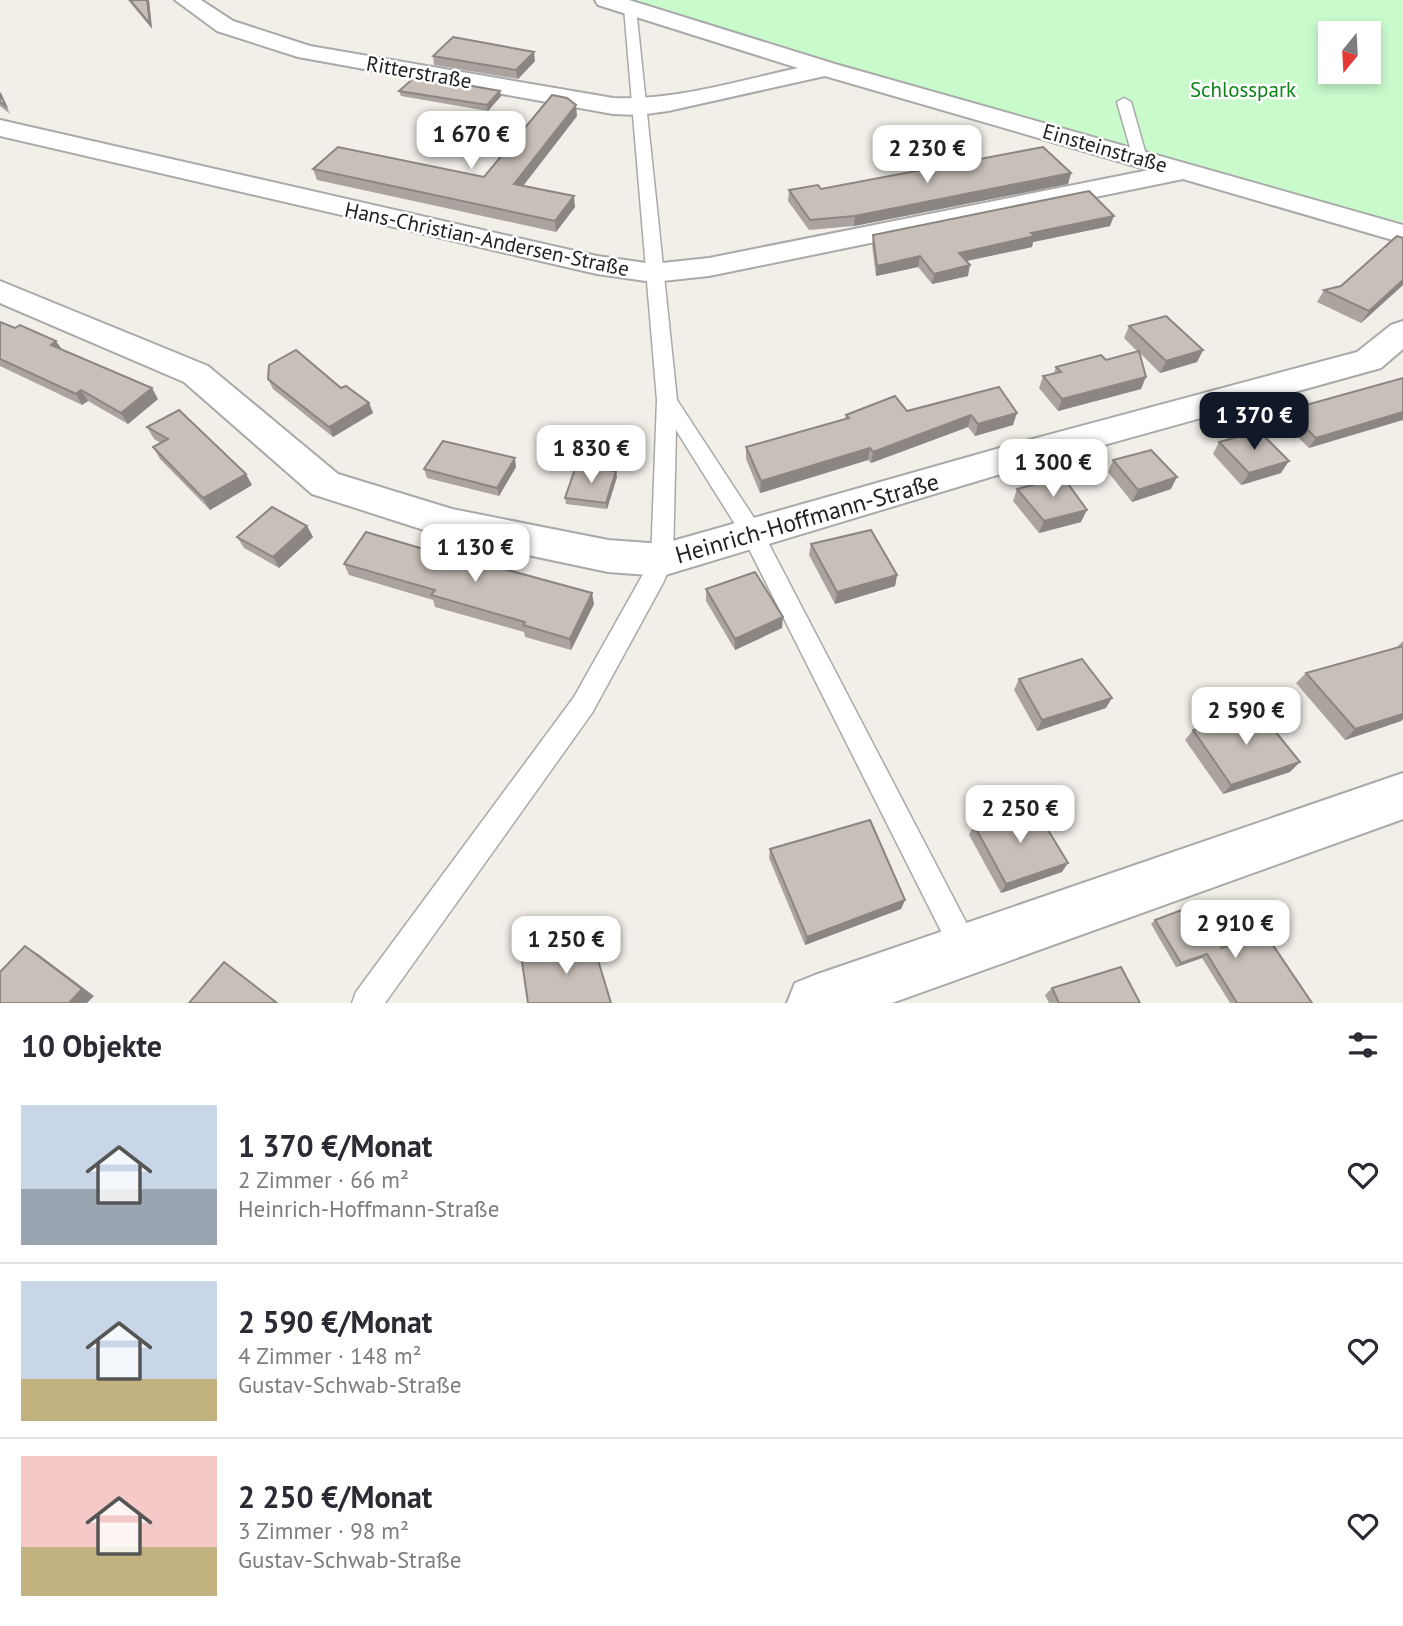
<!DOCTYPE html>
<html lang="de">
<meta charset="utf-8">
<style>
:root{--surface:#fff;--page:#f7f7f7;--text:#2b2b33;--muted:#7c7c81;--line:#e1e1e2;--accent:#111827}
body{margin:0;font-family:"PT Sans",sans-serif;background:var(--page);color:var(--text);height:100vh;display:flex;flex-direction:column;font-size:26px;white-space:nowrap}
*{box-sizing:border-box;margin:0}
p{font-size:23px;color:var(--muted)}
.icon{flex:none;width:38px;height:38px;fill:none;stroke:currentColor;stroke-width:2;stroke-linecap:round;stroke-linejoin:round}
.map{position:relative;height:1003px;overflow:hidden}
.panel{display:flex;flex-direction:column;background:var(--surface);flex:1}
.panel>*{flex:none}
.needle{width:46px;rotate:198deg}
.tools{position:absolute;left:1318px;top:21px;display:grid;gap:14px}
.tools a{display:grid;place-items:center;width:63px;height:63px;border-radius:0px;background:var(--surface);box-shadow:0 4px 10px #0003;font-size:35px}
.price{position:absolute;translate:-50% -60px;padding:0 16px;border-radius:14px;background:#fff;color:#222;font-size:23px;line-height:46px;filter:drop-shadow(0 2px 4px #0008)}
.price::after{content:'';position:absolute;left:50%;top:42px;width:21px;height:16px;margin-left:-10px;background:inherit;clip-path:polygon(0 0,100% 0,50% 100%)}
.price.active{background:var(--accent);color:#fff}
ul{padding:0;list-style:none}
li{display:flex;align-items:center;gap:21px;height:175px;padding:0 21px}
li+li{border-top:2px solid var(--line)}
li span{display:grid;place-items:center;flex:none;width:196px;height:140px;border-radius:0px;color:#555}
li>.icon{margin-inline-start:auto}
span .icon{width:84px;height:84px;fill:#fffc;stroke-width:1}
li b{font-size:30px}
h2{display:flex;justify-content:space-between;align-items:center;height:84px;padding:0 21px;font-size:30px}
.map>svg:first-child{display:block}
.park{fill:#c8facc;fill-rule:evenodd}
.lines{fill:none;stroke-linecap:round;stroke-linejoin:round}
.service-casing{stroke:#a9a9a9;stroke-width:3}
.minor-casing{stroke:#a9a9a9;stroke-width:4}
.service{fill:#fff;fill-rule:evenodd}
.minor{fill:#fff;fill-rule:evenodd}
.wall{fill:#aba49e}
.shaded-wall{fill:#8b8681}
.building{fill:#c7bfb8;stroke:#8b8681;stroke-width:2}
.labels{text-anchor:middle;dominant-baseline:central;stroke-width:5;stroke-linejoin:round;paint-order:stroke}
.far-street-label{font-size:21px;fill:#222;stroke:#fff}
.far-park-label{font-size:21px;fill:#0c8416;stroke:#fff}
.street-label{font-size:24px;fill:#222;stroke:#fff}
</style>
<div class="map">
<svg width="1403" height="1003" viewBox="0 0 1403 1003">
<rect width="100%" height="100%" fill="#f2efe9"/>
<path class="park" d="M621 0H1403V225L838 66ZM1330 33H1368V72H1330Z"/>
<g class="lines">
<g class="service-casing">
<g id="service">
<polygon points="630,4 636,8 677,400 760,527 980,949 975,959 965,964 955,959 743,537 676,430 673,560 663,583 592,713 385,1003 352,1003 356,992 574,697 651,560 657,400 624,8"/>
<polygon points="1124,98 1131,102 1147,158 1145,161 1140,162 1133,158 1117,102"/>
</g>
</g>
<g class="minor-casing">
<g id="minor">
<path d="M175 0H201L233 21 310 46 613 98C675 101 738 81 798 68L598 5 595 0H629L835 64 1403 225V243L1183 179 709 276 653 282 597 274 0 136V120L597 256 653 264 709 258 1149 170 825 76 668 111 639 115 613 114 298 57 217 31Z"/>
<polygon points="0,281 208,366 338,474 452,509 608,540 662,544 1014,444 1357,352 1391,325 1403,321 1403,349 1381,368 1014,470 662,576 608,572 452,539 312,494 184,382 0,303"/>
<polygon points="1403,773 1403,819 892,1003 787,1003 795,983 815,975"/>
</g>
</g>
<use href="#service" class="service"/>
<use href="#minor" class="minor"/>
</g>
<g class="wall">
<polygon points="128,0 149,0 152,29"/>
<polygon points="433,56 535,61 518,79 434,65"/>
<polygon points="399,91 501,96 488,111 401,96"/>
<polygon points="0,92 10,114 0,106"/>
<polygon points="577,116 523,186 575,207 556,232 317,180 313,169 484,177"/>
<polygon points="1071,173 1068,184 854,226 809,230 788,201 789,190"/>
<polygon points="1110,226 1033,242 1032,247 966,261 968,276 932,284 918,267 876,276 872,245 873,235"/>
<polygon points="1403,285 1361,323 1317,302 1324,290"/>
<polygon points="0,322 62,350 158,399 128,424 88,401 82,405 0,366"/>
<polygon points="1129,326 1203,350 1197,362 1160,373 1140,353 1141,389 1058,411 1039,388 1043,376 1054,373 1056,367 1106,360 1138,352 1124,338"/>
<polygon points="1403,378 1309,448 1281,421 1288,410"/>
<polygon points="268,379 341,388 369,403 373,413 333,437 273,389"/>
<polygon points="999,387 1013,425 975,436 968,427 871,463 868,460 760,493 746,459 746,447 845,419 846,415 907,411"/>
<polygon points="147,427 252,485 210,510 160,459 153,447 161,443 154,439"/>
<polygon points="1219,442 1281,473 1241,485 1213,454"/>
<polygon points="1113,460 1171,489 1132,502 1108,472"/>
<polygon points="516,467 499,496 427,478 424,469"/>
<polygon points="617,477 607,509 566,504 565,498"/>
<polygon points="1017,489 1081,522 1039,533 1013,501"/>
<polygon points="307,526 313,537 279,568 244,548 237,537"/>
<polygon points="811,544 897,575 895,586 835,604 809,555"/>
<polygon points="344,564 594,604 571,650 525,637 524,632 435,607 433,600 349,575"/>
<polygon points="706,589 782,628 735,650 706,601"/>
<polygon points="1403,641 1403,719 1401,721 1345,740 1296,683 1306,673 1395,649"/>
<polygon points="1019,679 1106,708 1037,731 1014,690"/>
<polygon points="1193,730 1290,772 1223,794 1185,740"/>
<polygon points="974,825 1062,872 1001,893 969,835"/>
<polygon points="770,849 905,900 901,909 805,945 769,858"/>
<polygon points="1155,920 1222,948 1312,1003 1230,1003 1202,958 1176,967 1151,924"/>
<polygon points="1052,988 1140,1003 1049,1003 1045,995"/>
</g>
<g class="shaded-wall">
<polygon points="147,0 149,0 152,29 150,24"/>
<polygon points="534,52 535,61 518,79 516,70"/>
<polygon points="500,91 501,96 488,111 487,105"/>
<polygon points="576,105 577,116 516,195 514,184"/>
<polygon points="1071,173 1068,184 854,226 855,216"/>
<polygon points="574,196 575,207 556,232 555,221"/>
<polygon points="1114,216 1110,226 1033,242 1032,247 957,263 959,253 1031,233"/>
<polygon points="920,256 918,267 876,276 877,266"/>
<polygon points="970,265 968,276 932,284 934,274"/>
<polygon points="1403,280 1403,285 1361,323 1369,311"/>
<polygon points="56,341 63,351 51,345"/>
<polygon points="1203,350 1197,362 1160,373 1166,361"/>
<polygon points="1146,377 1141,389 1058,411 1062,399"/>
<polygon points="152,388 158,399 128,424 121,413"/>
<polygon points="81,390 88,401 82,405 76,394"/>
<polygon points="369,403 373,413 333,437 329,427"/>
<polygon points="1403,412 1403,420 1309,448 1316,438"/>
<polygon points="1017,413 1013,425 975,436 978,424"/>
<polygon points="971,415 968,427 871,463 873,452"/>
<polygon points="870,448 868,460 760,493 761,481"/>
<polygon points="515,458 516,467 499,496 497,488"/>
<polygon points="1289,461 1281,473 1241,485 1249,473"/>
<polygon points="616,471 617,477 607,509 606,503"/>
<polygon points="246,474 252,485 210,510 203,498"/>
<polygon points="1177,477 1171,489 1132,502 1138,490"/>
<polygon points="1087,510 1081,522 1039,533 1044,521"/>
<polygon points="307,526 313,537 279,568 273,557"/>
<polygon points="897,575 895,586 835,604 837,592"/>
<polygon points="592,593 594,604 571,650 570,639"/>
<polygon points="783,617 782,628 735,650 735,639"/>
<polygon points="1112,698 1106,708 1037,731 1042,720"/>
<polygon points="1403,713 1403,719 1401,721 1345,740 1355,729"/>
<polygon points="1300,762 1290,772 1223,794 1231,785"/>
<polygon points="1068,863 1062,872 1001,893 1006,884"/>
<polygon points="905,900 901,909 805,945 807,937"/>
<polygon points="25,946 38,954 94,996 87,1003 69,1003"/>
<polygon points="1207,954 1202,958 1176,967 1181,963"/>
</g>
<g class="building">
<polygon points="130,0 147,0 150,24"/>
<polygon points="453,37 534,52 516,70 433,56"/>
<polygon points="416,76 500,91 487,105 399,91"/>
<polygon points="0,93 6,106 0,102"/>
<polygon points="552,95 567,98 576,105 514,184 574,196 555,221 313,169 338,147 484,177"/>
<polygon points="1043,147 1071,173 855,216 810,220 789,190 818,185 821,189"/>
<polygon points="1089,191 1114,216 1031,233 1035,236 959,253 970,265 934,274 920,256 877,266 873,235"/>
<polygon points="1397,236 1403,238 1403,280 1369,311 1324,290 1341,286"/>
<polygon points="1166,316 1203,350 1166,361 1129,326"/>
<polygon points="0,322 15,328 20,325 56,341 51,345 152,388 121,413 81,390 76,394 0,359"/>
<polygon points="296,350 341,388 346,386 369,403 329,427 268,379 269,365"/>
<polygon points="1139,351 1146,377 1062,399 1043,376 1061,372 1056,367 1101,355 1106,360"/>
<polygon points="1403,378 1403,412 1316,438 1288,410"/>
<polygon points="999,387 1017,413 978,424 971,415 873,452 870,448 761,481 746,447 849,418 846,415 895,396 907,411"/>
<polygon points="179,410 246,474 203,498 153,447 168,439 147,427"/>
<polygon points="1259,431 1289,461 1249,473 1219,442"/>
<polygon points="443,441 515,458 497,488 424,469"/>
<polygon points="1151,450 1177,477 1138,490 1113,460"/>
<polygon points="576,466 616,471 606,503 565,498"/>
<polygon points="1063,477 1087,510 1044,521 1017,489"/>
<polygon points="272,507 307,526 273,557 237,537"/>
<polygon points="871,530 897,575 837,592 811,544"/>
<polygon points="366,532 454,558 456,556 592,593 570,639 523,625 525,622 431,595 435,590 344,564"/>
<polygon points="755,572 783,617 735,639 706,589"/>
<polygon points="1403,646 1403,714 1355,729 1306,673"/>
<polygon points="1082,659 1112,698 1042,720 1019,679"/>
<polygon points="1258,710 1300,762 1231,785 1193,730"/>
<polygon points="1034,807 1068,863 1006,884 974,825"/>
<polygon points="870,820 905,900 807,937 770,849"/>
<polygon points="1195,905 1222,948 1264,932 1312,1003 1237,1003 1207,954 1181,963 1155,920"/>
<polygon points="591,937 611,1003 528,1003 522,962"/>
<polygon points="25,946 82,989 69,1003 0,1003 0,972"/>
<polygon points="224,962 277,1003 189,1003"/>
<polygon points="1121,967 1140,1003 1059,1003 1052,988"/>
</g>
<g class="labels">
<g class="far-street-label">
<text transform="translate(419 72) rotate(10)">Ritterstraße</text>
<text transform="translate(1105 148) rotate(16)">Einsteinstraße</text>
<text transform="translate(487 239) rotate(12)">Hans-Christian-Andersen-Straße</text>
</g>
<g class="far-park-label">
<text x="1243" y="89">Schlosspark</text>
</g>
<g class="street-label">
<text transform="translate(807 518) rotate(-16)">Heinrich-Hoffmann-Straße</text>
</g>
</g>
</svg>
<div class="tools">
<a><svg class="needle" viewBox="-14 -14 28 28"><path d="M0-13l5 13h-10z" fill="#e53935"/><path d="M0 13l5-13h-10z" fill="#7c7c81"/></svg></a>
</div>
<b class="price" style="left:471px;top:171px">1 670 €</b>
<b class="price" style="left:927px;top:185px">2 230 €</b>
<b class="price active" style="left:1254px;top:452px">1 370 €</b>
<b class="price" style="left:591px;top:485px">1 830 €</b>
<b class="price" style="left:1053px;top:499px">1 300 €</b>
<b class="price" style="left:475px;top:584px">1 130 €</b>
<b class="price" style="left:1246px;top:747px">2 590 €</b>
<b class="price" style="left:1020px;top:845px">2 250 €</b>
<b class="price" style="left:1235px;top:960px">2 910 €</b>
<b class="price" style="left:566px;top:976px">1 250 €</b>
</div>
<section class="panel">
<h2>10 Objekte<svg class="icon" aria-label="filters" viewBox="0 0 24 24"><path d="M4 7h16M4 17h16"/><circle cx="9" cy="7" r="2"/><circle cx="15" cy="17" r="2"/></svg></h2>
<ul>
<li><span style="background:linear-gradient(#c9d6e8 60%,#9aa5b1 0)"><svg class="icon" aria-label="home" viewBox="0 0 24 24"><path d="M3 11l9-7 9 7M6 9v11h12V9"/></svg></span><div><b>1 370 €/Monat</b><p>2 Zimmer · 66 m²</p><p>Heinrich-Hoffmann-Straße</p></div><svg class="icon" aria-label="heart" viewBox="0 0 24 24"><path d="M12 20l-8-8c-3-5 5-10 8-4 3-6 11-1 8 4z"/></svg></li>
<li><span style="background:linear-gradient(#c9d6e8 70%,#c2b280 0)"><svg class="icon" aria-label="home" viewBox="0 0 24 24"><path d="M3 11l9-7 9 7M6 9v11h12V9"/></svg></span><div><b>2 590 €/Monat</b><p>4 Zimmer · 148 m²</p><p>Gustav-Schwab-Straße</p></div><svg class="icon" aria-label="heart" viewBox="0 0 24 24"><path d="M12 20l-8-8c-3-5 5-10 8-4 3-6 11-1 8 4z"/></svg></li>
<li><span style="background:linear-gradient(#f6c9c9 65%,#c2b280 0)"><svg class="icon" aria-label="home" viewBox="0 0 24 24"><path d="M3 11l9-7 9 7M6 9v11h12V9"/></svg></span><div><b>2 250 €/Monat</b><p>3 Zimmer · 98 m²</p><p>Gustav-Schwab-Straße</p></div><svg class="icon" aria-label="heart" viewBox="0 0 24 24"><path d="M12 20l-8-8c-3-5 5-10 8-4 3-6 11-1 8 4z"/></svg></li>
</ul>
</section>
